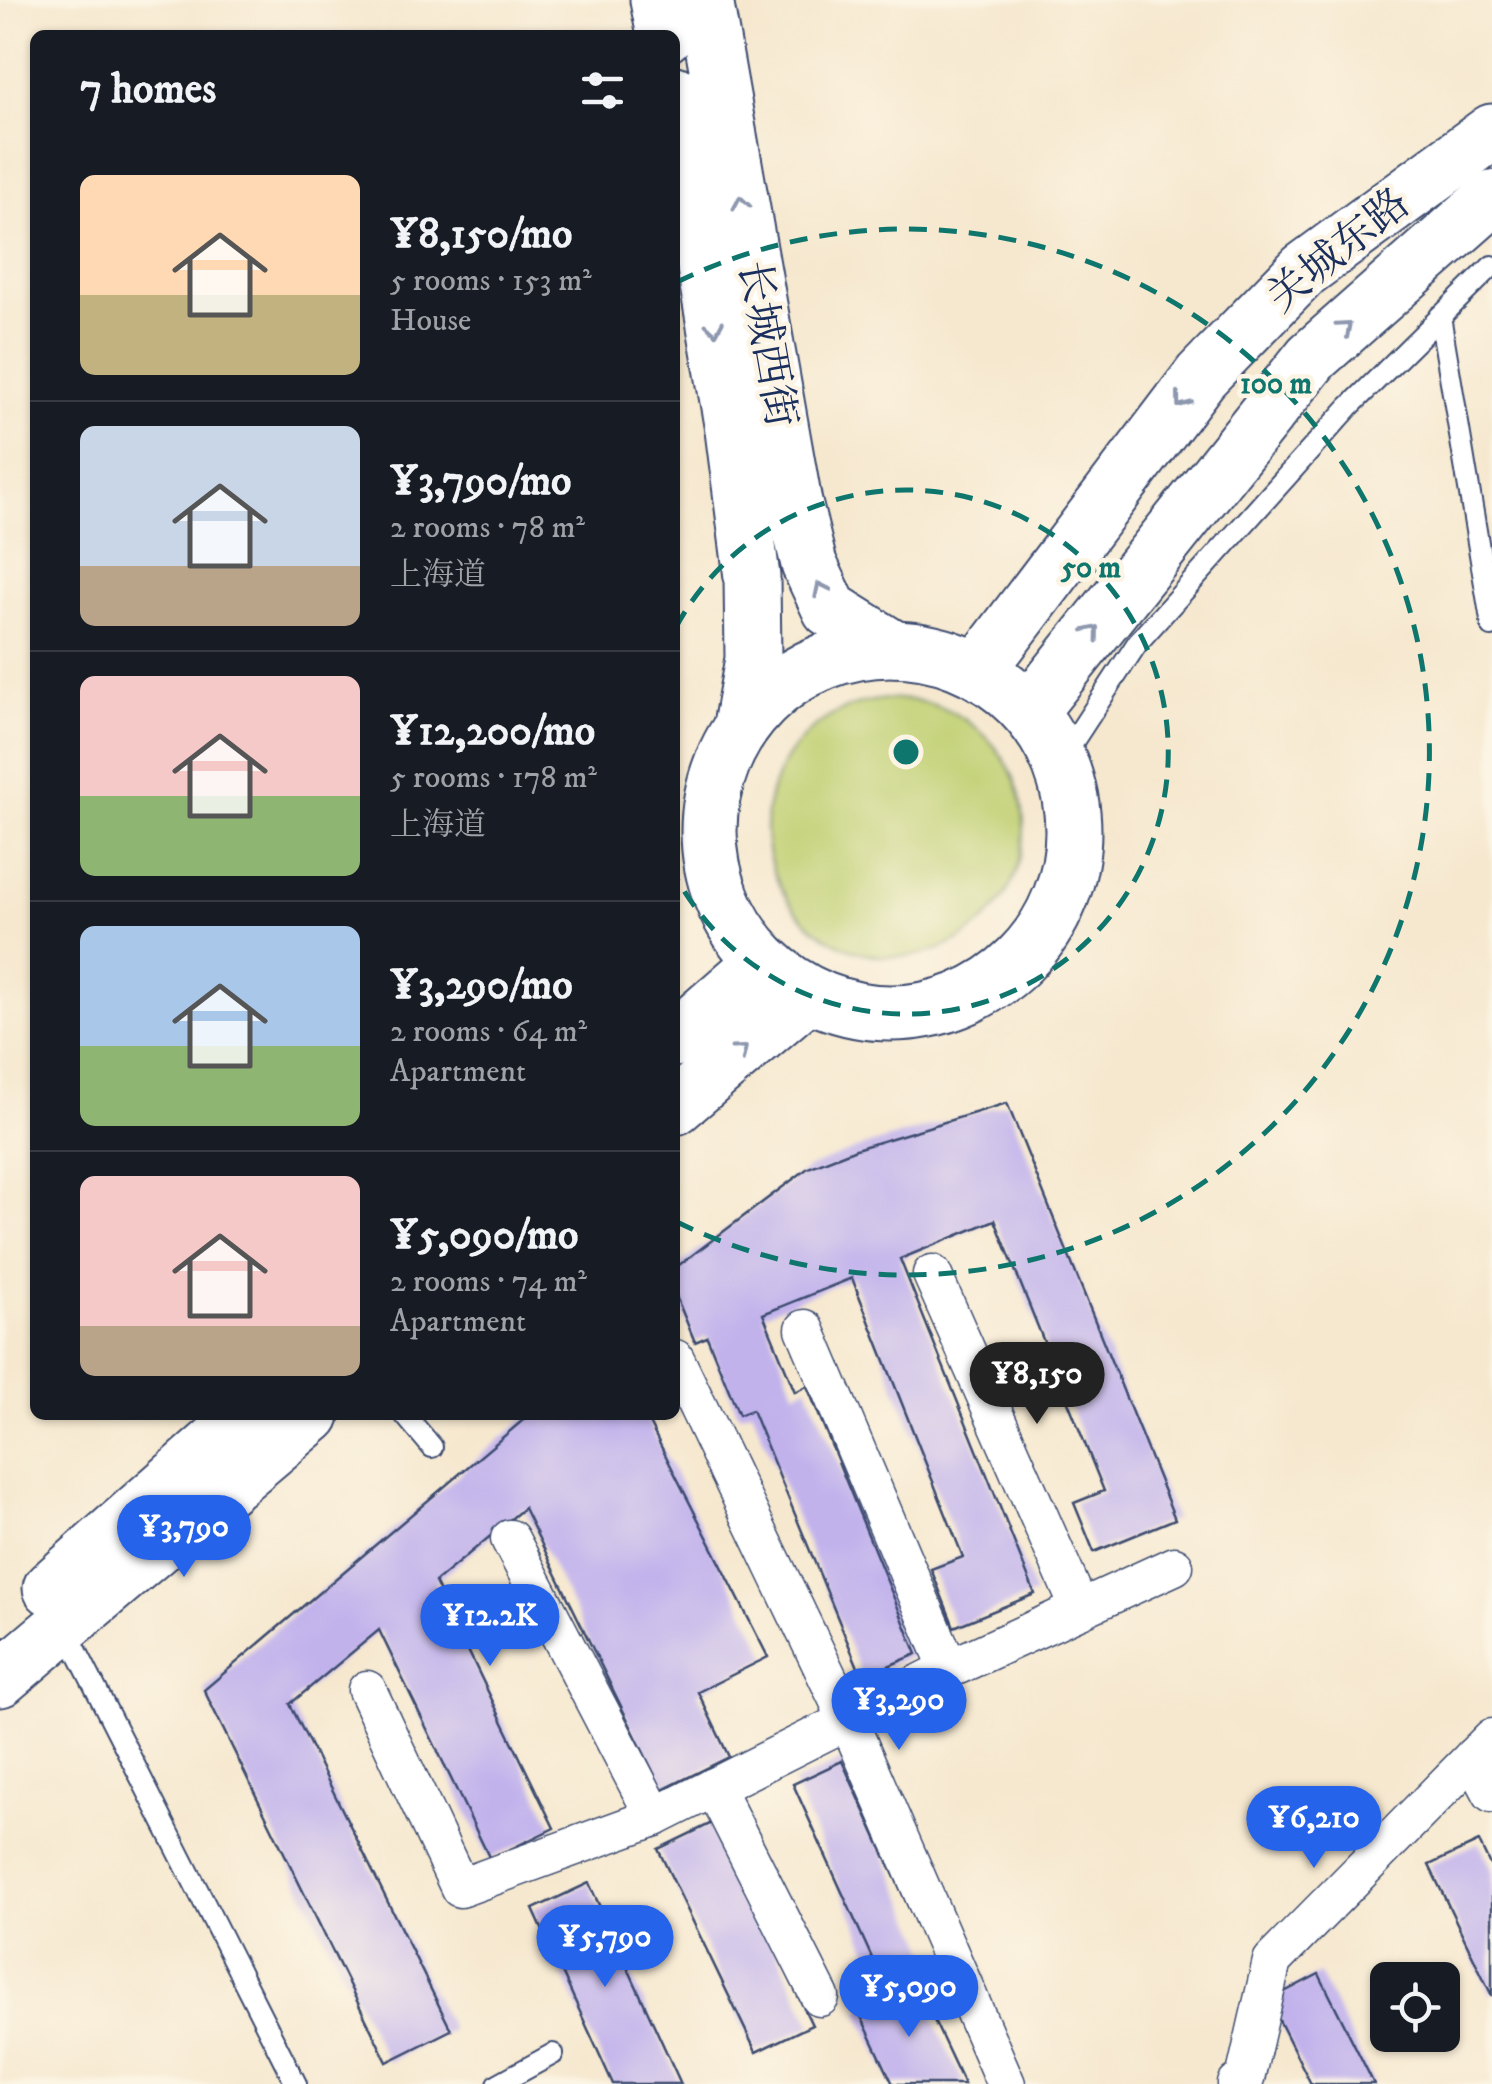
<!DOCTYPE html>
<meta charset="utf-8">
<style>
:root{--surface:#171b24;--page:#20242c;--text:#f1f3f6;--muted:#9ea1a6;--line:#363941;--accent:#2563eb}
body{margin:0;font-family:"IM FELL DW Pica","Noto Serif SC",serif;background:var(--page);color:var(--text);height:100vh;display:flex;flex-direction:column;font-size:38px;white-space:nowrap}
*{box-sizing:border-box;margin:0}
p{font-size:32px;color:var(--muted)}
.icon{flex:none;width:55px;height:55px;fill:none;stroke:currentColor;stroke-width:2;stroke-linecap:round;stroke-linejoin:round}
.map{position:relative;flex:1;overflow:hidden}
.panel{position:absolute;left:30px;top:30px;width:650px;height:1390px;display:flex;flex-direction:column;background:var(--surface);border-radius:15px;box-shadow:0 2px 8px #0004}
.panel>*{flex:none}
.fabs{position:absolute;left:1370px;top:1962px;display:grid;gap:20px}
.fabs a{display:grid;place-items:center;width:90px;height:90px;border-radius:15px;background:var(--surface);box-shadow:0 2px 8px #0004;font-size:50px}
.price{position:absolute;translate:-50% -85px;padding:0 22px;border-radius:35px;background:var(--accent);color:#fff;font-size:32px;line-height:65px;filter:drop-shadow(0 2px 5px #0008)}
.price::after{content:'';position:absolute;left:50%;top:60px;width:30px;height:22px;margin-left:-15px;background:inherit;clip-path:polygon(0 0,100% 0,50% 100%)}
.price.current{background:#222;color:#fff}
ul{padding:0;list-style:none}
li{display:flex;align-items:center;gap:30px;height:250px;padding:0 50px}
li+li{border-top:2px solid var(--line)}
li span{display:grid;place-items:center;flex:none;width:280px;height:200px;border-radius:15px;color:#555}
li>.icon{margin-inline-start:auto}
span .icon{width:120px;height:120px;fill:#fffc;stroke-width:1}
li b{font-size:42px}
h2{display:flex;justify-content:space-between;align-items:center;height:120px;padding:0 50px;font-size:42px}
.map>svg:first-child{display:block}
.green{fill:#c1d073;stroke:#6e8068;stroke-width:2.5}
.building{fill:#c1b2ec}
.lines{fill:none;stroke-linecap:round;stroke-linejoin:round}
.lane-casing{stroke:#3c4b6f;stroke-width:24}
.street-casing{stroke:#3c4b6f;stroke-width:41}
.secondary-casing{stroke:#3c4b6f;stroke-width:59}
.lane{stroke:#fff;stroke-width:20}
.street{stroke:#fff;stroke-width:38}
.secondary{stroke:#fff;stroke-width:55}
.oneway{stroke:#8d97ae}
.ring{fill:none;stroke:#0f766e;stroke-width:5;stroke-dasharray:18 12}
.labels{text-anchor:middle;dominant-baseline:central;stroke-width:9;stroke-linejoin:round;paint-order:stroke}
.street-label{font-size:42px;fill:#1b2f5e;stroke:#fcf5e5}
.centre{fill:#0f766e;stroke:#fcf5e5;stroke-width:5}
.ring-label{font-size:30px;text-anchor:middle;font-weight:bold;fill:#0f766e;stroke:#fcf5e5;stroke-width:9;stroke-linejoin:round;paint-order:stroke}
</style>
<div class="map">
<svg width="1492" height="2084" viewBox="0 0 1492 2084">
<rect width="100%" height="100%" fill="#fcf5e5"/>
<filter id="ink" filterUnits="userSpaceOnUse"><feTurbulence type="fractalNoise" baseFrequency=".01" numOctaves="2"/><feDisplacementMap in="SourceGraphic" scale="20" xChannelSelector="R" yChannelSelector="G"/><feConvolveMatrix kernelMatrix="1 2 1 2 8 2 1 2 1" color-interpolation-filters="sRGB"/></filter>
<filter id="wash" filterUnits="userSpaceOnUse"><feTurbulence type="fractalNoise" baseFrequency=".0048" numOctaves="4" result="noise"/><feDisplacementMap in="SourceGraphic" scale="40" xChannelSelector="R" yChannelSelector="G"/><feGaussianBlur stdDeviation="2.25" result="paint"/><feColorMatrix in="noise" values="0 0 0 0 0 0 0 0 0 0 0 0 0 0 0 0 0 1.4 0 .05"/><feComposite in="paint" operator="in"/></filter>
<g filter="url(#wash)">
<rect width="100%" height="100%" fill="#f6e8cf"/>
<circle class="green" cx="895" cy="828" r="129"/>
<g id="blocks">
<g class="building">
<polygon points="1007,1103 1175,1519 1094,1552 1074,1503 1104,1491 995,1220 900,1259 1035,1594 954,1627 931,1569 963,1557 852,1278 763,1314 795,1392 807,1386 917,1654 862,1677 752,1410 739,1415 707,1337 695,1342 675,1294 675,1268 808,1168 856,1149"/>
<polygon points="529,1415 645,1415 768,1657 698,1692 729,1757 662,1790 524,1508 435,1582 554,1828 490,1859 379,1630 290,1704 451,2030 387,2062 204,1690"/>
<polygon points="842,1761 936,1968 887,1991 793,1784"/>
<polygon points="714,1822 812,2025 756,2052 658,1849"/>
<polygon points="1479,1842 1492,1869 1492,1996 1429,1865"/>
<polygon points="589,1883 681,2084 613,2084 533,1909"/>
<polygon points="1319,1974 1374,2084 1311,2084 1269,2000"/>
<polygon points="916,1982 964,2084 893,2084 858,2010"/>
</g>
</g>
</g>
<g filter="url(#ink)">
<use href="#blocks" fill-opacity="0" stroke="#3c4b6f" stroke-width="2.5"/>
<g class="lines">
<g class="lane-casing">
<g id="lane">
<polyline points="1440,316 1492,626"/>
<polyline points="1059,763 1138,642 1349,407 1492,266"/>
<polyline points="405,1415 432,1447"/>
<polyline points="65,1628 296,2084"/>
<polyline points="498,2084 553,2054"/>
</g>
</g>
<g class="street-casing">
<g id="street">
<polyline points="932,1274 1080,1609"/>
<polyline points="805,1329 949,1669"/>
<polyline points="510,1539 655,1817"/>
<polyline points="367,1690 460,1888 655,1817 848,1720 675,1359"/>
<polyline points="1473,1757 1492,1793"/>
<polyline points="714,1787 820,1997"/>
<polyline points="1006,2084 848,1720 949,1669 1174,1566"/>
<polyline points="1237,2084 1245,2079 1272,1961 1492,1738"/>
</g>
</g>
<g class="secondary-casing">
<g id="secondary">
<polyline points="658,0 665,35"/>
<polyline points="705,0 794,503 809,564 830,609 894,649"/>
<polyline points="675,94 733,430 752,577 753,659 741,726"/>
<circle cx="891" cy="831" r="182"/>
<polyline points="979,669 1201,376 1304,270 1492,132"/>
<polyline points="1032,708 1312,357 1492,198"/>
<polyline points="675,1039 763,962"/>
<polyline points="675,1107 808,994"/>
<polyline points="51,1588 247,1415"/>
<polyline points="0,1679 312,1415"/>
</g>
</g>
<use href="#lane" class="lane"/>
<use href="#street" class="street"/>
<use href="#secondary" class="secondary"/>
</g>
<defs><path id="oneway-chevron" d="M-2-3.5L2.5 0L-2 3.5" fill="none" stroke-width="1.6" stroke-linecap="round" stroke-linejoin="round" transform="scale(2.5)"/></defs>
<g class="oneway">
<use href="#oneway-chevron" transform="translate(741 203) rotate(-100)"/>
<use href="#oneway-chevron" transform="translate(715 328) rotate(80)"/>
<use href="#oneway-chevron" transform="translate(1345 328) rotate(-41)"/>
<use href="#oneway-chevron" transform="translate(1182 401) rotate(127)"/>
<use href="#oneway-chevron" transform="translate(821 589) rotate(-116)"/>
<use href="#oneway-chevron" transform="translate(1093 632) rotate(-51)"/>
<use href="#oneway-chevron" transform="translate(741 1051) rotate(-40)"/>
</g>
</g>
<g class="ring">
<path d="M676 627A262 262 0 1 1 676 877"/>
<path d="M677 282A523 523 0 1 1 677 1222"/>
</g>
<g class="labels">
<g class="street-label">
<text transform="translate(1339 251) rotate(-39)">关城东路</text>
<text transform="translate(766 344) rotate(80)">长城西街</text>
</g>
</g>
<circle cx="906" cy="752" r="15" class="centre"/>
<g class="ring-label">
<text x="1276" y="393">100 m</text>
<text x="1091" y="577">50 m</text>
</g>
</svg>
<div class="fabs">
<a><svg class="icon" aria-label="locate" viewBox="0 0 24 24"><circle cx="12" cy="12" r="6"/><path d="M12 2v4M12 18v4M2 12h4M18 12h4"/></svg></a>
</div>
<b class="price current" style="left:1037px;top:1427px">¥8,150</b>
<b class="price" style="left:184px;top:1580px">¥3,790</b>
<b class="price" style="left:490px;top:1669px">¥12.2K</b>
<b class="price" style="left:899px;top:1753px">¥3,290</b>
<b class="price" style="left:1314px;top:1871px">¥6,210</b>
<b class="price" style="left:605px;top:1990px">¥5,790</b>
<b class="price" style="left:909px;top:2040px">¥5,090</b>
<section class="panel">
<h2>7 homes<svg class="icon" aria-label="filters" viewBox="0 0 24 24"><path d="M4 7h16M4 17h16"/><circle cx="9" cy="7" r="2"/><circle cx="15" cy="17" r="2"/></svg></h2>
<ul>
<li><span style="background:linear-gradient(#ffd9b3 60%,#c2b280 0)"><svg class="icon" aria-label="home" viewBox="0 0 24 24"><path d="M3 11l9-7 9 7M6 9v11h12V9"/></svg></span><div><b>¥8,150/mo</b><p>5 rooms · 153 m²</p><p>House</p></div></li>
<li><span style="background:linear-gradient(#c9d6e8 70%,#b9a48a 0)"><svg class="icon" aria-label="home" viewBox="0 0 24 24"><path d="M3 11l9-7 9 7M6 9v11h12V9"/></svg></span><div><b>¥3,790/mo</b><p>2 rooms · 78 m²</p><p>上海道</p></div></li>
<li><span style="background:linear-gradient(#f6c9c9 60%,#8fb573 0)"><svg class="icon" aria-label="home" viewBox="0 0 24 24"><path d="M3 11l9-7 9 7M6 9v11h12V9"/></svg></span><div><b>¥12,200/mo</b><p>5 rooms · 178 m²</p><p>上海道</p></div></li>
<li><span style="background:linear-gradient(#a9c7e8 60%,#8fb573 0)"><svg class="icon" aria-label="home" viewBox="0 0 24 24"><path d="M3 11l9-7 9 7M6 9v11h12V9"/></svg></span><div><b>¥3,290/mo</b><p>2 rooms · 64 m²</p><p>Apartment</p></div></li>
<li><span style="background:linear-gradient(#f6c9c9 75%,#b9a48a 0)"><svg class="icon" aria-label="home" viewBox="0 0 24 24"><path d="M3 11l9-7 9 7M6 9v11h12V9"/></svg></span><div><b>¥5,090/mo</b><p>2 rooms · 74 m²</p><p>Apartment</p></div></li>
</ul>
</section>
</div>
